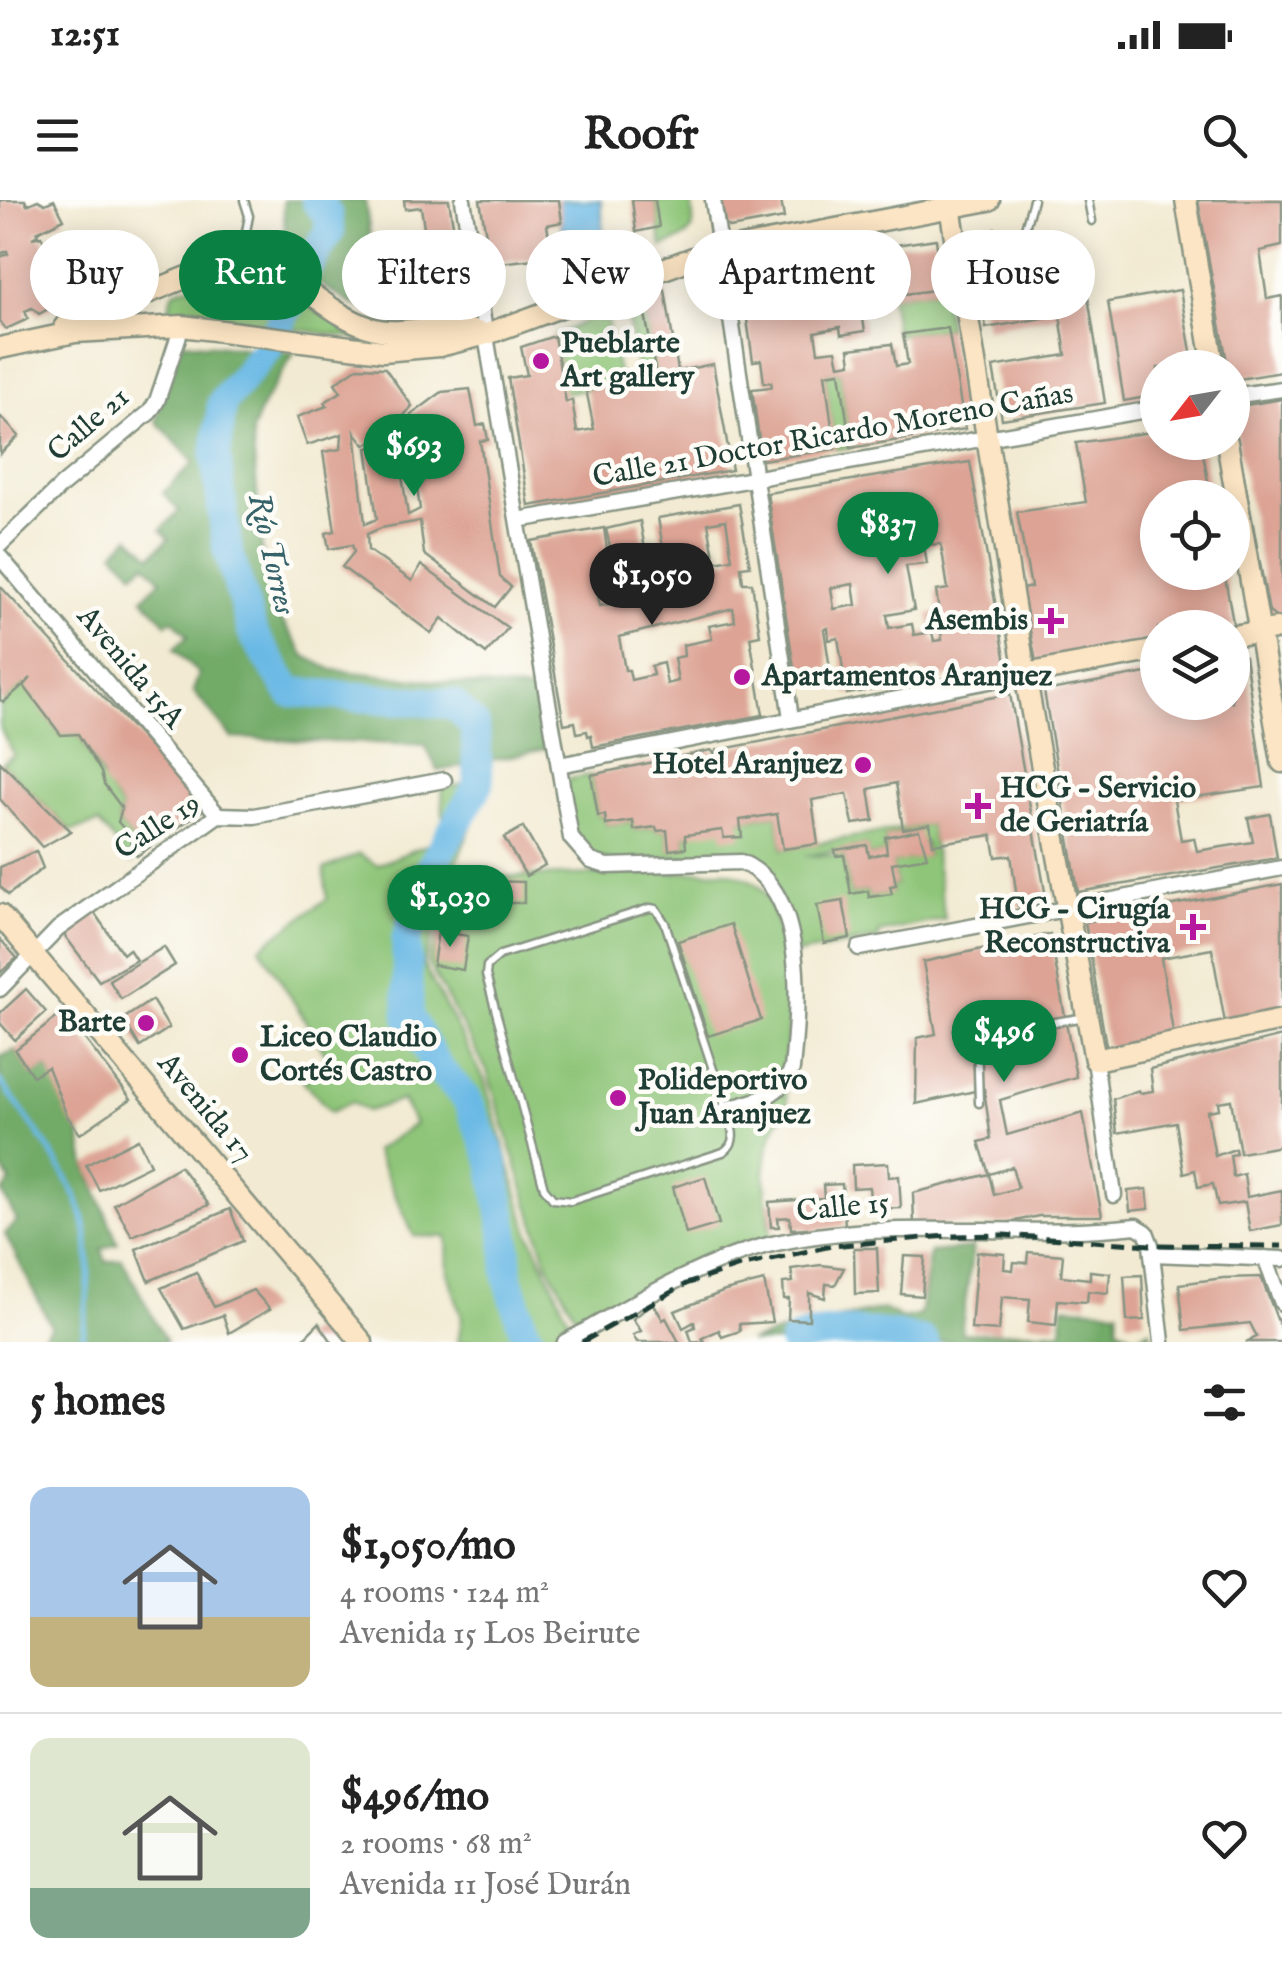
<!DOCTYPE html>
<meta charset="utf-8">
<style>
:root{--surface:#fff;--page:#f2f2f2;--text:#222;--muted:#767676;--line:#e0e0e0;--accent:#0b8043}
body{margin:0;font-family:"IM FELL English",serif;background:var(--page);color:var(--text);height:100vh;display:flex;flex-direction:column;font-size:38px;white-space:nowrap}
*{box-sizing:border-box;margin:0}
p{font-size:32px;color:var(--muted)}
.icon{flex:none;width:55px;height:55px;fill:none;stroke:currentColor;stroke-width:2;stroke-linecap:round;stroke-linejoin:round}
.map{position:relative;height:1142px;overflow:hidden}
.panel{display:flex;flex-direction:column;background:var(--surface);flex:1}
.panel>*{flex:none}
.guide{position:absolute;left:30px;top:30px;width:1222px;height:90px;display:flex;gap:20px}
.needle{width:65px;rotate:239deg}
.tools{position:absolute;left:1140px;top:150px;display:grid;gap:20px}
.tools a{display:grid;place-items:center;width:110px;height:110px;border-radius:50%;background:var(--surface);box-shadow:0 5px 25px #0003;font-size:50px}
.price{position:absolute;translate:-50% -85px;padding:0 22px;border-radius:35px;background:var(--accent);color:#fff;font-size:32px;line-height:65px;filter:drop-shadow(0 2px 5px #0008)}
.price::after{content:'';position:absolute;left:50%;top:60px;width:30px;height:22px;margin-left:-15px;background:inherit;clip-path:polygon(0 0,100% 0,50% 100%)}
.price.selected{background:#222;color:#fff}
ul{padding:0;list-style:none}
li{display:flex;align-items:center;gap:30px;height:250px;padding:0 30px}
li+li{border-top:2px solid var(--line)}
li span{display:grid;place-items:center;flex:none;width:280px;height:200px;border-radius:20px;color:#555}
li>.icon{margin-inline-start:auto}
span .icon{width:120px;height:120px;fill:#fffc;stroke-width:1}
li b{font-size:42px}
h2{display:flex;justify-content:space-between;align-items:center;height:120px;padding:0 30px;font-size:42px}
.pill{padding:0 35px;border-radius:45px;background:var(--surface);box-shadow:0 5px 25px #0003;font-size:35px;line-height:90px}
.pill.selected{background:var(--accent);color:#fff}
.status{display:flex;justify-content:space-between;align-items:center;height:70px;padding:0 50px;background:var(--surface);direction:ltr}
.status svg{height:28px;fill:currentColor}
header{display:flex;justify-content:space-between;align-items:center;height:130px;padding:0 30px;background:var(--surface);font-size:45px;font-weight:700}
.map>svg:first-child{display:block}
.green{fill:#8ec578;stroke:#568156;stroke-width:2.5;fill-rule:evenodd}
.forest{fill:#72aa68;stroke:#48744e;stroke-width:2.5}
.water{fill:#6bb9e5;stroke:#457b8c;stroke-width:2.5}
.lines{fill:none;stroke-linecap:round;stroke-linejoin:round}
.stream{stroke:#6bb9e5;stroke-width:5}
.river{stroke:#6bb9e5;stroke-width:30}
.building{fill:#dda495;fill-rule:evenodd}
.lane-casing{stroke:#889483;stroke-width:11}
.street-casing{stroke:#889483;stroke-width:19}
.secondary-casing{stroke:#889483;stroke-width:25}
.lane{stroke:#fff;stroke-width:6}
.street{stroke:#fff;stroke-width:14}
.secondary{stroke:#fce5c4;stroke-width:20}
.rail{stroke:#1f3d34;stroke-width:5;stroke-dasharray:15 8;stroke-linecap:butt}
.poi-dot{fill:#b5179e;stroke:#fdfcf7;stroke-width:4}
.labels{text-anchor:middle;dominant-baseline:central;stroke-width:9;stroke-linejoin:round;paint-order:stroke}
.poi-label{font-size:30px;font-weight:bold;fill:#1f3d34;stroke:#fdfcf7;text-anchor:start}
.street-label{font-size:30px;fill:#1f3d34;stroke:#fdfcf7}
.water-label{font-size:32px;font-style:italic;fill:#366269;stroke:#fdfcf7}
</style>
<div class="status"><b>12:51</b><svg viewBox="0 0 49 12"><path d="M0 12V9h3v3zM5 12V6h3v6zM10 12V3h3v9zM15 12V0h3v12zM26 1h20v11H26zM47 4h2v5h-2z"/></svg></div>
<header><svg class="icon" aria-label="menu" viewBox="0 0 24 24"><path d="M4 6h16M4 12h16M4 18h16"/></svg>Roofr<svg class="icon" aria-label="search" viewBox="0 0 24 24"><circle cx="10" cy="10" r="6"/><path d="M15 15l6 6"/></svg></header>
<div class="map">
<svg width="1282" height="1142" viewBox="0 0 1282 1142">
<rect width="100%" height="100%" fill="#fdfcf7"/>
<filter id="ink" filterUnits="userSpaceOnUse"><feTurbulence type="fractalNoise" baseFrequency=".01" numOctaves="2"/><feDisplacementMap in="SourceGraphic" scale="20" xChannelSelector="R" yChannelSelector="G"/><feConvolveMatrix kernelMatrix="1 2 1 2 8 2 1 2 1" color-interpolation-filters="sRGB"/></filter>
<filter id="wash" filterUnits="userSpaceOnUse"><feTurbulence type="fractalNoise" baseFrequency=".0048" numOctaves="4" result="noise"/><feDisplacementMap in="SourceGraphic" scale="40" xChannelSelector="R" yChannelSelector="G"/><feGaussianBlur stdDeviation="2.25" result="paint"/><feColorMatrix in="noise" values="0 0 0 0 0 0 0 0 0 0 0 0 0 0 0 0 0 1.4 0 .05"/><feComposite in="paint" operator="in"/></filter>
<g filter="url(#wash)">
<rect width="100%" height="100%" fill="#f2ead2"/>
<g class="green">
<path d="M655 0H691C696 35 694 34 662 47Z"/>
<polygon points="236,70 276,82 357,138 172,111 169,106 174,91"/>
<polygon points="942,89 948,128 896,135 890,96"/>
<polygon points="642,97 656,175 639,179 625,104"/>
<polygon points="605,112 620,182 564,193 554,136"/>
<polygon points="840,172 851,248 835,249 825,174"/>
<path d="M23 483 61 535 78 534C93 559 104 585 122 608L118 622 133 639 130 646 137 656 131 663 99 623 71 631 1 563 14 555 0 528V506Z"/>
<path d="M591 575 598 616 605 615 606 625 633 621 635 630 656 627 657 631 667 630 670 650 686 647 685 635 740 620 777 614 783 649 930 624 945 719 879 733V739L797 754C784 711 780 662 727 655L614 661 593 658 575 637 564 580ZM918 631 920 642H925L927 656 892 663 896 685 890 686 892 693 870 697 868 691 851 694 844 655 805 656 866 645 869 656 887 653 885 637Z"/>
<polygon points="482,580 483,596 453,671 423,764 484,879 529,1032 571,1124 538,1142 458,1142 462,1118 448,1073 447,1037 414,1036 375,951 415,924 402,900 367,911 351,902 331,912 303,881 332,864 260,747 327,699 324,669 359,654 377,665 444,638 442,589"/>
<path d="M724 671C736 674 750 678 760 687 784 711 793 820 786 854 784 864 780 874 777 883L730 902 785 890 788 908C753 952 768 990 771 1041L684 1067 579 1122 547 1063 487 871 428 763 456 678Z"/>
</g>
<g class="forest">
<polygon points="283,0 365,0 381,113 350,103 287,63"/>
<polygon points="184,142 294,153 263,204 252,231 264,376 282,421 305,456 333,470 539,492 550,548 438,571 425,545 232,538 193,491 199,474 174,449 188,436 172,419 167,424 143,398 161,380 145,363 134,373 114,352 130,336 151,356 169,338 161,330 179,311 163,293 194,263 156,221 179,148"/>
<polygon points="15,850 33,875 48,867 80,934 86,965 118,1043 102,1049 106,1062 122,1059 166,1142 47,1142 43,1137 51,1126 5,1034 17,1021 2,993 11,982 0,966 0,857"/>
<path d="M973 1048 961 1133C995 1135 1028 1129 1062 1132L1063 1106 1118 1110 1117 1127 1137 1137 1150 1130 1152 1142H749L794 1128 883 1109 903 1119 920 1115 930 1052Z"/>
</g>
<polygon class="water" points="558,0 601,0 604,45 572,48 571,30 562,29"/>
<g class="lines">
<path class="stream" d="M0 881C26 917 57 956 76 997 96 1040 88 1097 82 1142"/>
<g class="river">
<polyline points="316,0 328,15 330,31 303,75 269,146 222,203 216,257 227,347 253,434 290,492 453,504 475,526 479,584 430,669 406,740 409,817 438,868 467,899 493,961 506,1037 508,1077 524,1131 532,1142"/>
<path d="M794 1142C826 1127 889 1133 924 1142"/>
</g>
</g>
<g id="blocks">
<g class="building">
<polygon points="0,0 25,0 27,5 38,0 45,4 54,0 64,19 37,32 38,35 32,38 41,36 46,45 63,37 85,80 81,92 66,100 62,94 58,94 55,95 59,103 39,114 32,108 25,111 28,119 6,129 0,122 0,57 8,54 7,51 0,54"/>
<polygon points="404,0 449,0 456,43 427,48 421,7 405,9"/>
<polygon points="480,0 559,0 562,22 547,25 552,57 491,64"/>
<polygon points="632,0 655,0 659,27 636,32"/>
<polygon points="721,0 781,0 784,18 730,28 725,24"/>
<polygon points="1198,0 1282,0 1282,46 1260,51 1267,99 1282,96 1282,172 1239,179 1232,176 1232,168 1228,168"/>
<polygon points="995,28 1047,56 1030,89 977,60"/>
<polygon points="936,39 942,89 890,96 882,47"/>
<polygon points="852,57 865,131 841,135 840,127 815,132 818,152 836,150 839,165 851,163 849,149 892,144 896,166 908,164 903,134 948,128 965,229 851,248 840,172 825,174 835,249 762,260 752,189 772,187 771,182 764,183 761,160 753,161 744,99 748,98 744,73 755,72 755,65 783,61 784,69 805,65 806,71 830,67 829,61"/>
<polygon points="1086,84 1105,203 1002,219 993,167 1066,155 1060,115 986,128 982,104"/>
<polygon points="665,90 678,171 713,164 732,270 529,306 508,178 527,175 521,147 554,136 566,202 572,200 577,232 594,229 586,189 656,175 642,97"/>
<polygon points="1180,90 1194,168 1158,168 1158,195 1124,201 1108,102"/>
<polygon points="358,167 385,168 412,206 391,231 365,245 355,232 365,324 377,319 367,248 397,244 408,315 420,309 407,218 442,192 470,189 477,226 485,224 488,240 480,241 500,377 511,387 495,407 424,354 420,321 381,328 367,334 368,350 412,381 421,365 508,428 486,454 442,418 431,433 342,367 354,352 352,345 329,349 326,333 335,331 323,252 341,249 342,234 307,245 297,217 327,206 325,202 341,192 335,183"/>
<polygon points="1282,199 1282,418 1278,419 1269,412 1232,210 1235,207"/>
<polygon points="0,216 19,236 0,254"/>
<polygon points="1158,231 1158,242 1201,242 1211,298 1158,298 1158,372 1224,372 1234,428 1158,428 1158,439 1036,462 1022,389 1031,387 1017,312 1086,302 1076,243"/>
<path d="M970 262 1007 468 922 482 920 471 897 475 899 485 847 494 838 438 829 440 828 428 824 429 830 469 795 474 767 293ZM941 344 948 389 936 391 939 412 929 414 932 432 941 431 942 440 934 441 932 432 914 435 912 424 889 428 887 415 914 410 906 366 927 364 924 345ZM853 384 856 405 834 409 831 388Z"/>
<path d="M739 304 750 366 741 367 743 383H752L760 435 750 437 763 515 593 547 591 535 588 536 587 531 577 533 575 522 564 524 531 341 604 328 608 356 600 358 603 377 594 379 600 406 613 403 607 374 616 372 606 329 640 321 645 349 639 350 646 386 669 383 658 318ZM726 320 732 359 715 362 708 323ZM733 408 735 421 709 426 712 439 683 445 684 456 674 458 678 481 667 484 663 463 651 466 653 475 631 480 629 470H625L619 437Z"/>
<polygon points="0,386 157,555 203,610 137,656 130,646 133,639 118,622 122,608 104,584 101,572 78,534 61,535 24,486 31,478 4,502 0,500"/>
<polygon points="1245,456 1264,587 1174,600 1181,640 1194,638 1197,651 1253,642 1248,618 1270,614 1277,658 1078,692 1044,491 1158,471 1158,502 1232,502 1232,458"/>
<polygon points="1010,494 1047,703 1018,706 1011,655 996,657 992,635 933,644 930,624 903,629 896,583 869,589 874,621 853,624 847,594 812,600 818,644 783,649 777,614 740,620 742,637 724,638 722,630 685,635 686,648 669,650 667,630 657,631 656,627 634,630 633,621 606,625 605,615 598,616 591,575 711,550 715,554 717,550"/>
<polygon points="0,562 71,631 42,647 0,599"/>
<polygon points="523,627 545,665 526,676 504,638"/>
<polygon points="919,630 927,657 892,663 896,685 890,686 892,694 869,697 868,691 851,694 844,655 836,656 835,650 867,645 869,656 887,653 885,637"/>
<polygon points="36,651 43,668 8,695 0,686 0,667"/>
<polygon points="490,681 524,682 524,703 490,703"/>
<polygon points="1282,684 1282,809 1225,823 1212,749 1161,758 1173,832 1111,850 1106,845 1085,722"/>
<polygon points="843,701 850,738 824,743 817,705"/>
<polygon points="93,711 123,754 129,749 136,760 99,781 62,732"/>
<polygon points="731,724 761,820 708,836 678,741"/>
<polygon points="438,731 468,736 463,770 433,765"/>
<path d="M1050 734 1076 877 1000 900 1007 935 1083 913 1102 1016H1039L1000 1024 914 1025 913 993 989 974 979 942 991 939 984 889 916 904 917 838 936 834 923 762ZM1012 967 1018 988 994 995 989 974Z"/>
<polygon points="0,739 17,758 0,773"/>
<polygon points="164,747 175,765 121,799 109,780"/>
<polygon points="26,789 46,812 15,840 0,823 0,813"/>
<polygon points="152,800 169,828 140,847 123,819"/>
<polygon points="64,812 131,899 80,934 67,916 48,867 33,876 15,850"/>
<polygon points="1282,836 1282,946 1240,953 1231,900 1218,902 1219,909 1207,911 1215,956 1235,949 1236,954 1230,955 1233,977 1244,974 1247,997 1282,990 1282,1025 1250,1031 1245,1002 1218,1006 1213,984 1198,987 1195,970 1184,973 1176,922 1117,933 1113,899 1139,890 1140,893 1153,891 1150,869"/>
<polygon points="138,939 150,965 99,990 86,965"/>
<polygon points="888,963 889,977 899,976 901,1008 871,1009 869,987 853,988 852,965"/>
<polygon points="180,966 209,1005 132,1036 114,1004"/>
<polygon points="705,977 719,1024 686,1034 673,987"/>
<polygon points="842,984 845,1025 807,1032 807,1028 791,1029 790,1017 778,1018 779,1027 771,1027 769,1002 824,998 823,985"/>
<polygon points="1147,989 1149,1009 1130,1011 1128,991"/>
<polygon points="230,1009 243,1041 149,1081 136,1049"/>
<polygon points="854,1048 877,1048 879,1093 855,1094"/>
<polygon points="977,1052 1005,1054 1004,1069 1013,1070 1014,1062 1027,1063 1028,1052 1063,1055 1061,1076 1090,1079 1090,1071 1110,1073 1108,1093 1088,1091 1087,1102 1058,1100 1056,1125 1028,1122 1030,1099 1002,1097 999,1131 971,1129"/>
<polygon points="904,1056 925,1057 922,1096 901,1094"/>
<polygon points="821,1065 844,1068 835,1085 826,1084 825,1098 809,1093 809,1120 788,1119 789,1099 784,1099 783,1083 793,1082 791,1069"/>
<polygon points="196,1072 214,1107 253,1090 270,1109 229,1133 223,1115 184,1129 161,1088"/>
<polygon points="1142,1075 1144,1120 1127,1121 1124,1076"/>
<polygon points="1261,1077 1282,1132 1282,1142 1246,1142 1257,1137 1250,1123 1184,1130 1179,1084 1223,1078"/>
<polygon points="764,1081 772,1122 739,1124 740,1131 722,1137 719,1130 702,1138 704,1142 692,1142 688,1130 695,1127 694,1122 683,1128 675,1111 725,1091"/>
<polygon points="653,1103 663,1120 666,1118 679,1142 637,1142 633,1135 641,1131 633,1119"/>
<polygon points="319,1123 332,1142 300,1142"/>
</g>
</g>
</g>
<g filter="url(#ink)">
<use href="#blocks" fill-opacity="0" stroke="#889483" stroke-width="2.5"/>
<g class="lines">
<g class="lane-casing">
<g id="lane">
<polyline points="1088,0 1092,21"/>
<polyline points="1021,42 1033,0"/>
<polyline points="240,62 249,16 244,0"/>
<polyline points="965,87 1001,73"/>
<path d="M650 708 656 709 665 723 726 909C731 925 740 942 723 952L571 1001 553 999 544 988 486 775 487 766 500 755Z"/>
<polyline points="979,903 977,838 986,833 1086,817"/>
</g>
</g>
<g class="street-casing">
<g id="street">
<path d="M463 0 571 638 591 661 607 666 741 662C809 691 798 808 792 869 780 897 754 902 726 909"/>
<polyline points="713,0 791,518"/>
<polyline points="1232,196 1282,189"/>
<polyline points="518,320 1158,208"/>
<polyline points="0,345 61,286 150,212 157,201 182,126"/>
<polyline points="0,357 218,615"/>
<polyline points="559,565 1025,474"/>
<polyline points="859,748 1282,668"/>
<polyline points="0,789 58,729 218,615 254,616 444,580"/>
<polyline points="1095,860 1114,995"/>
<polyline points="1152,1054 1282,1059"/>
<polyline points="1265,1058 1282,1103"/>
<path d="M565 1142C629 1107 693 1065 764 1046 886 1015 1012 1040 1136 1026L1146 1032 1151 1045 1162 1142"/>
</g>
</g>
<g class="secondary-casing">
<g id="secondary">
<polyline points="949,0 1025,474 1095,860 1282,820"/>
<polyline points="1186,0 1214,168"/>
<path d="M65 126 215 66C285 50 313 110 371 128 399 137 429 124 457 127 465 128 473 131 481 133"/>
<polyline points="0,148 75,132 182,126 383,151 439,146 487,134 704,54 989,0"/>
<polyline points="1227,242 1282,562"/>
<polyline points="1232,436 1282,428"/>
<polyline points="1025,474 1158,450"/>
<polyline points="0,715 362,1142"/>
</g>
</g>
<use href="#lane" class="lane"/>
<use href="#street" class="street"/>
<use href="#secondary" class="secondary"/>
<polyline class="rail" points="582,1142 686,1084 740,1066 831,1046 946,1036 1004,1035 1151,1045 1282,1046"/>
</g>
</g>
<g class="poi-dot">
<circle cx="541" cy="161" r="10"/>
<path d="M1046 406h10v10h10v10h-10v10h-10v-10h-10v-10h10z"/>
<circle cx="742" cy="477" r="10"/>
<circle cx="863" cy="565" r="10"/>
<path d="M973 591h10v10h10v10h-10v10h-10v-10h-10v-10h10z"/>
<path d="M1188 712h10v10h10v10h-10v10h-10v-10h-10v-10h10z"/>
<circle cx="146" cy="823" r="10"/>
<circle cx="240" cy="855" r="10"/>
<circle cx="618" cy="898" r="10"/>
</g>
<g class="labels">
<g class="poi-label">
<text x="561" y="144">Pueblarte<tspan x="561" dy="34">Art gallery</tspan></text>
<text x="1028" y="421" text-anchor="end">Asembis</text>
<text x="762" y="477">Apartamentos Aranjuez</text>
<text x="843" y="565" text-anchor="end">Hotel Aranjuez</text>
<text x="1000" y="589">HCG - Servicio<tspan x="1000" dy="34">de Geriatría</tspan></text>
<text x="1170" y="710" text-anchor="end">HCG - Cirugía<tspan x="1170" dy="34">Reconstructiva</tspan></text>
<text x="126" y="823" text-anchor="end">Barte</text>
<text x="260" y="838">Liceo Claudio<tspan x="260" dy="34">Cortés Castro</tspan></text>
<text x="638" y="881">Polideportivo<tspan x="638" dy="34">Juan Aranjuez</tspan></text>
</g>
<g class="street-label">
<text transform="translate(89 225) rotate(-41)">Calle 21</text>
<text transform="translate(833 236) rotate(-10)">Calle 21 Doctor Ricardo Moreno Cañas</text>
<text transform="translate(130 468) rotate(50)">Avenida 15A</text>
<text transform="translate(158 627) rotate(-33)">Calle 19</text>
<text transform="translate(205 908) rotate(50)">Avenida 17</text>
<text transform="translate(843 1008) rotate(-6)">Calle 15</text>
</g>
<g class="water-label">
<text transform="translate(271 354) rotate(77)">Río Torres</text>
</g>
</g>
</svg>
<div class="tools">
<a><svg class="needle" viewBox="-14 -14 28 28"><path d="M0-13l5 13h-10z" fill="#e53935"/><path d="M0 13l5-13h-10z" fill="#767676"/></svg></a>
<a><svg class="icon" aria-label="locate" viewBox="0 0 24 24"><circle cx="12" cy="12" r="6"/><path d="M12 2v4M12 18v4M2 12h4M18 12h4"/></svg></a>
<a><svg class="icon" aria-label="layers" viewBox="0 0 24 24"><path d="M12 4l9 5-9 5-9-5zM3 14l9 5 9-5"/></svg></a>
</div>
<b class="price" style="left:414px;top:299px">$693</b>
<b class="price" style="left:888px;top:377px">$837</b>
<b class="price selected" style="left:652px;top:428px">$1,050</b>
<b class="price" style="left:450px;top:750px">$1,030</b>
<b class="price" style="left:1004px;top:885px">$496</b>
<div class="guide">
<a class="pill">Buy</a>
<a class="pill selected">Rent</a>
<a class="pill">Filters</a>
<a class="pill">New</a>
<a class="pill">Apartment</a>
<a class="pill">House</a>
</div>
</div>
<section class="panel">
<h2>5 homes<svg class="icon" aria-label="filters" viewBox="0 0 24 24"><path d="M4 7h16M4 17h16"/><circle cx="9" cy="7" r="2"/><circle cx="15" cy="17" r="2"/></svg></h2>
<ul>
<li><span style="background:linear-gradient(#a9c7e8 65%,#c2b280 0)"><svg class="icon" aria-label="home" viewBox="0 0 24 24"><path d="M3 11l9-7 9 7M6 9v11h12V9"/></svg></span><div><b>$1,050/mo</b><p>4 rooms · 124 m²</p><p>Avenida 15 Los Beirute</p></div><svg class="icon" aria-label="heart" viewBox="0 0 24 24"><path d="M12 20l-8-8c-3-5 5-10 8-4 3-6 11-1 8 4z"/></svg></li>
<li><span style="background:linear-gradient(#dfe7d0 75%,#7fa58c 0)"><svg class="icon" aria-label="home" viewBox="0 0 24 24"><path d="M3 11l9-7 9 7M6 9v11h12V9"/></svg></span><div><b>$496/mo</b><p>2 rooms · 68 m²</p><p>Avenida 11 José Durán</p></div><svg class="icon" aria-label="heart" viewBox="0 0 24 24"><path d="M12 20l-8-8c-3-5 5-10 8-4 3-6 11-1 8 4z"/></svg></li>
</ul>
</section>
